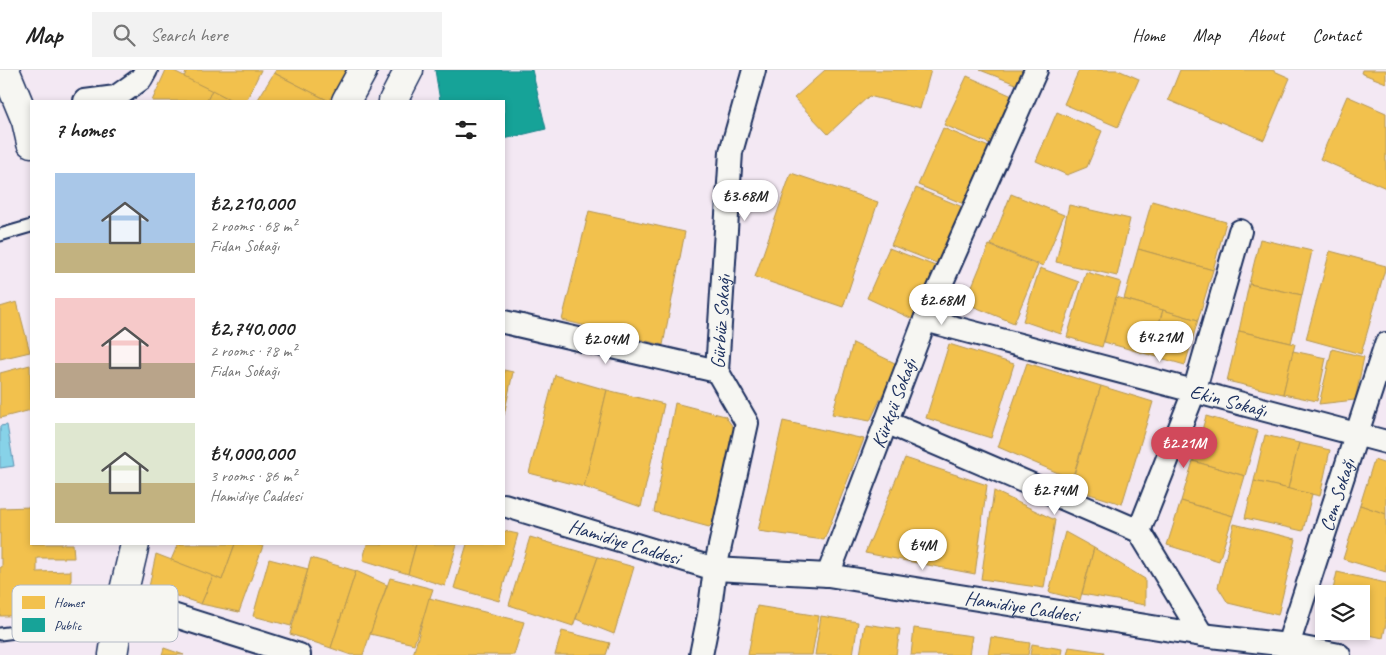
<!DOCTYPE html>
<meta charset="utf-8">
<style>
:root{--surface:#fff;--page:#f2f2f2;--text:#222;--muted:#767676;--line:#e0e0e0;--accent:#d1495b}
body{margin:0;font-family:Caveat,sans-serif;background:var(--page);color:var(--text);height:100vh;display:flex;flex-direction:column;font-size:19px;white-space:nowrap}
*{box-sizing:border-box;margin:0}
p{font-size:16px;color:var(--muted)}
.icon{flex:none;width:28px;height:28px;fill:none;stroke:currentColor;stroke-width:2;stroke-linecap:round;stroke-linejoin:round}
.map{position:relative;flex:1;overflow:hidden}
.sheet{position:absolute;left:30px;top:30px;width:475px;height:445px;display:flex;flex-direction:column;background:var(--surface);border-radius:0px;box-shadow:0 2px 8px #0003}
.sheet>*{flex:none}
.buttons{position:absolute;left:1315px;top:515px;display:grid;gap:10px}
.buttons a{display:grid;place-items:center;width:55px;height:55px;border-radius:0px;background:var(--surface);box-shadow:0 2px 8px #0003;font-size:25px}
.price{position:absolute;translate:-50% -42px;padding:0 11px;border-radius:18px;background:#fff;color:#222;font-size:16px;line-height:32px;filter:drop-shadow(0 1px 2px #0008)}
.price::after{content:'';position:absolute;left:50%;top:30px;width:15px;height:11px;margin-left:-8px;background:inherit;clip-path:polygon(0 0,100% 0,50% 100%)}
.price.on{background:var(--accent);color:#fff}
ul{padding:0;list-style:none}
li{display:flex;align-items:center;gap:15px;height:125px;padding:0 25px}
li span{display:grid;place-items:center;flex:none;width:140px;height:100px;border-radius:0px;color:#555}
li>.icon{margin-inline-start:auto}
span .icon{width:60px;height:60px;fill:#fffc;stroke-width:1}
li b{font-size:21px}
h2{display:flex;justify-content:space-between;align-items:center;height:60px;padding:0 25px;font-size:21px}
header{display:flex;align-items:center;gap:30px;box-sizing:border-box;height:70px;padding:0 25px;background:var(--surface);border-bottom:1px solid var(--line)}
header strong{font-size:24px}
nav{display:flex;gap:28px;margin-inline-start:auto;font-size:18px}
.search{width:350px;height:45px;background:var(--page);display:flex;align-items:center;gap:12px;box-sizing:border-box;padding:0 18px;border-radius:0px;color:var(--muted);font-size:19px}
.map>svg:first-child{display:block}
.water{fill:#87d2e8;stroke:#5c91b1}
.homes{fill:#f2c14e;stroke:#b29553}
.public{fill:#17a398;stroke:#188087}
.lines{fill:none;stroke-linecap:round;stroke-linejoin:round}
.service-casing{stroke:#1b2f5e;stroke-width:15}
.minor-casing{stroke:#1b2f5e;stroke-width:26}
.tertiary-casing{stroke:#1b2f5e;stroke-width:31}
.secondary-casing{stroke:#1b2f5e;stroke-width:31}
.service{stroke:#f6f6f2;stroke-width:11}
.minor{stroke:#f6f6f2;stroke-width:22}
.tertiary{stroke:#f6f6f2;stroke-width:28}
.secondary{stroke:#f6f6f2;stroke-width:28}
.labels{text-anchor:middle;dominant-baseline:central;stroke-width:5;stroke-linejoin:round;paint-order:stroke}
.street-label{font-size:20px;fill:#1b2f5e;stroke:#f6f6f2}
.key{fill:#f6f6f2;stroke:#b4bac6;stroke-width:1}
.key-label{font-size:14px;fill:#1b2f5e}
</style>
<header>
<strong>Map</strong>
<div class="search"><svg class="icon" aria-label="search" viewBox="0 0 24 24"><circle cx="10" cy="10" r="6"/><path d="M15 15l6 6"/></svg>Search here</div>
<nav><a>Home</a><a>Map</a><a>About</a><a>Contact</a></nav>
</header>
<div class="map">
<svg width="1386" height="585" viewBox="0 0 1386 585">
<rect width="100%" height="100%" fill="#f3e8f3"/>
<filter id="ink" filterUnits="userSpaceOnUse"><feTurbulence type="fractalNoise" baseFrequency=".02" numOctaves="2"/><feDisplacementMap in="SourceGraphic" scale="10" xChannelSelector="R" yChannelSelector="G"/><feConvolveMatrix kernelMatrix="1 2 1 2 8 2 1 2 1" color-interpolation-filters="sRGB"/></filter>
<g filter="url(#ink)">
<polygon class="water" points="7,355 14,396 0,398 0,356"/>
<g class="homes">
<polygon points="166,0 172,0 212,20 207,31 152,31"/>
<polygon points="187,0 261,0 246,31 233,31 184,7"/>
<polygon points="276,0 353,0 338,31 329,31 274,3"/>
<polygon points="825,0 931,0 920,39 869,26 828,64 794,28"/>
<polygon points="980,0 1034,0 1026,18"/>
<polygon points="1079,0 1118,0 1139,9 1118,57 1064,34"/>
<polygon points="1180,0 1272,0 1290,8 1264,70 1168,30"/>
<polygon points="1362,0 1386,0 1386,13 1361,3"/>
<polygon points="274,3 329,31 257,31"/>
<polygon points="967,6 1019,29 998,77 944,55"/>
<polygon points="212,20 233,31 207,31"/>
<polygon points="1347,26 1386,43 1386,118 1320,89"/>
<polygon points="1057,42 1102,61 1087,97 1067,105 1036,91"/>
<polygon points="943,58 996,80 971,137 918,115"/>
<polygon points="791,103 878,132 843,237 755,207"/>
<polygon points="916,118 970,140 944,196 891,175"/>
<polygon points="1011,124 1064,145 1043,196 991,175"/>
<polygon points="1152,131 1226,152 1213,200 1138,179"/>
<polygon points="1069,135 1130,149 1117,206 1056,192"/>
<polygon points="589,141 685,162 663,275 562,250"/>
<polygon points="1260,169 1312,181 1302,225 1249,214"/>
<polygon points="989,175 1038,195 1014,253 965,233"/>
<polygon points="889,178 943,199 919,252 867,228"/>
<polygon points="1138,179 1213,200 1198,250 1124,229"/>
<polygon points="1330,181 1386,196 1361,284 1306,269"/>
<polygon points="1040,198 1079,212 1061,264 1023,251"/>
<polygon points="1086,202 1121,212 1102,277 1067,267"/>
<polygon points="1249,214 1302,225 1291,273 1239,261"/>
<polygon points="1116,227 1163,240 1150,285 1104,272"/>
<polygon points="17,232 30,282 0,289 0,237"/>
<polygon points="1163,240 1198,250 1185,295 1150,285"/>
<polygon points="1239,261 1295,274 1283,324 1227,311"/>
<polygon points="853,273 897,294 870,351 832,344"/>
<polygon points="949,274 1014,294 991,368 926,348"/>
<polygon points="1332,279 1364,287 1355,330 1319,334"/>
<polygon points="1293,281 1326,288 1317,331 1283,324"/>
<polygon points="1027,293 1101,316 1072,409 998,377"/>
<polygon points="30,295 31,340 0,348 0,303"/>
<polygon points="504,300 513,302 504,345"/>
<polygon points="555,305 607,320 584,417 529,403"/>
<polygon points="1101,316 1153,332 1122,434 1070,418"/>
<polygon points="607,320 664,334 641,437 584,417"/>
<polygon points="675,333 725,346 735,360 718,448 709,457 654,442"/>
<polygon points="1206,346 1258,361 1245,406 1193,391"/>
<polygon points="783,351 864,369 824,470 758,461"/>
<polygon points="1265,365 1299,373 1288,419 1254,411"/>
<polygon points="1299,373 1330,380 1320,426 1288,419"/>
<polygon points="905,388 987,415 975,504 865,483"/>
<polygon points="1374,390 1386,394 1386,444 1360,435"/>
<polygon points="1193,391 1245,406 1233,446 1181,431"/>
<polygon points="1254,411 1312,424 1303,461 1245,448"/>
<polygon points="994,421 1055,450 1044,518 981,509"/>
<polygon points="1181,431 1233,446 1219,491 1167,475"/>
<polygon points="1360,435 1386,444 1386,502 1343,489"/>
<polygon points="31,437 31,474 73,474 74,488 37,488 37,502 71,501 71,545 0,546 0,497 2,497 2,489 0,489 0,438"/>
<polygon points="1234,454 1296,469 1278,545 1228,533 1218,517"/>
<polygon points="504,461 518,464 499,531 454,518 467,474 504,474"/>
<polygon points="1065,462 1094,478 1080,530 1049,522"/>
<polygon points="530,467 598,487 573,556 509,535"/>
<polygon points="178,474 235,474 222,510 171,490"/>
<polygon points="235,474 254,474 263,476 239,542 201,534 213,506 222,510"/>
<polygon points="367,474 416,474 408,504 363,490"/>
<polygon points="416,474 457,474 445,516 408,504"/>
<polygon points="1094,478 1145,509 1145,535 1082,524"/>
<polygon points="156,484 213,506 201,534 149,517"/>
<polygon points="598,487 634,497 614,564 576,549"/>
<polygon points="311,488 356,501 331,578 290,564"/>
<polygon points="269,489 308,499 291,556 253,546"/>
<polygon points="356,501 387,515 363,585 351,585 331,578"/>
<polygon points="1337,502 1386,513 1386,554 1383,568 1351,561 1361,561 1361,524 1332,524"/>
<polygon points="390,508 433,519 414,574 370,564"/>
<polygon points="429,528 524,552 514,585 413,585"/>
<polygon points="757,536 819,546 812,585 748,585"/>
<polygon points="821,546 858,552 853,585 815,585"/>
<polygon points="865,554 900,559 896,585 860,585"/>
<polygon points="914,558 972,566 969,585 911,585"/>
<polygon points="562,561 610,573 606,585 555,585"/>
<polygon points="991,567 1030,573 1028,585 988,585"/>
<polygon points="1032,574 1062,579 1061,585 1030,585"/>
<polygon points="1069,577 1104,582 1103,585 1067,585"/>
<polygon points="164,578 184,585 162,585"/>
</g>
<polygon class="public" points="435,0 532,0 546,59 504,69 504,31 440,31"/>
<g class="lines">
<g class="service-casing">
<g id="service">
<polyline points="0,165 31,156"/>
<polyline points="0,564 69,555 118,554"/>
</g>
</g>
<g class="minor-casing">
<g id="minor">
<polyline points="85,31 116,27 141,9 146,0"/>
<path id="s1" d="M925 250 1386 372"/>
<polyline points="504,252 717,301"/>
<polyline points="886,352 1139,461 1202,565"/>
<path id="s2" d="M504 435 715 499 828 505 1202 565 1288 575 1339 585"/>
<polyline points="1139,461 1194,322 1240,161"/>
<path id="s3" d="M828 505 925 250 1036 0"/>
<polyline points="122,529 299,585"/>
<path id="s4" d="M1288 575 1386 274"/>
<path id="s5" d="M701 585 709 545 715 499 747 353 717 301 731 82 754 0"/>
</g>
</g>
<g class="tertiary-casing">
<polyline id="tertiary" points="5,0 26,51 31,73"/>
</g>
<g class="secondary-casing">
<g id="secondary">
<polyline points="346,31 363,0"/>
<polyline points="393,31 409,0"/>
<polyline points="113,585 122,529 135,474"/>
</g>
</g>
<use href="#service" class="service"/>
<use href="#minor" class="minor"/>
<use href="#tertiary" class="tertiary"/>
<use href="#secondary" class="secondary"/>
</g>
</g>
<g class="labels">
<g class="street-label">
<text stroke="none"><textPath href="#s5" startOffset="346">Gürbüz Sokağı</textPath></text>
<text stroke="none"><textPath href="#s1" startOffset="314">Ekin Sokağı</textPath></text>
<text stroke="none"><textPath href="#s3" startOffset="184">Kürkçü Sokağı</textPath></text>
<text stroke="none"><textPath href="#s4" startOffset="158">Cem Sokağı</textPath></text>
<text stroke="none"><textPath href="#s2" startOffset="126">Hamidiye Caddesi</textPath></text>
<text stroke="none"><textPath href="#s2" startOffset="530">Hamidiye Caddesi</textPath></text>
</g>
</g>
<rect x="12" y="515" width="166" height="57" rx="8" class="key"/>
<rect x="22" y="526" width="23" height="13" fill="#f2c14e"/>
<rect x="22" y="548" width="23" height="14" fill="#17a398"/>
<g class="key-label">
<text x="54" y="537">Homes</text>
<text x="54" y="560">Public</text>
</g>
</svg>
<div class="buttons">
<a><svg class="icon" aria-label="layers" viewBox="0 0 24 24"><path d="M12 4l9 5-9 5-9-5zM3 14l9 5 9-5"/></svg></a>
</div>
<b class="price" style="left:745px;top:152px">₺3.68M</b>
<b class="price" style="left:942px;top:256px">₺2.68M</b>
<b class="price" style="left:1160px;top:293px">₺4.21M</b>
<b class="price" style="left:606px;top:295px">₺2.04M</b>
<b class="price on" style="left:1184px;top:399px">₺2.21M</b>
<b class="price" style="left:1055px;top:446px">₺2.74M</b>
<b class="price" style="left:923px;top:501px">₺4M</b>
<section class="sheet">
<h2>7 homes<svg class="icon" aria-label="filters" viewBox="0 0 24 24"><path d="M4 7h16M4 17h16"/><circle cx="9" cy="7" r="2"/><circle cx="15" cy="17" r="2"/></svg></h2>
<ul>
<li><span style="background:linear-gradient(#a9c7e8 70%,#c2b280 0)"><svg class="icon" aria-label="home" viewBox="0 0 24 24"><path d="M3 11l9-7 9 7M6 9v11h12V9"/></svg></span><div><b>₺2,210,000</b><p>2 rooms · 68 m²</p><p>Fidan Sokağı</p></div></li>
<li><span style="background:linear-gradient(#f6c9c9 65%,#b9a48a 0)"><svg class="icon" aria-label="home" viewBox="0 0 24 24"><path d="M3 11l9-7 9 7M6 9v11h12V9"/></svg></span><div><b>₺2,740,000</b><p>2 rooms · 78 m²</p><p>Fidan Sokağı</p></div></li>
<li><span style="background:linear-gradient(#dfe7d0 60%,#c2b280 0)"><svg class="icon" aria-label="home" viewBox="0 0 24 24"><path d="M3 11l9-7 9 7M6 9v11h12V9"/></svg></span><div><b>₺4,000,000</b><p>3 rooms · 86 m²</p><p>Hamidiye Caddesi</p></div></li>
</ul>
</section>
</div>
